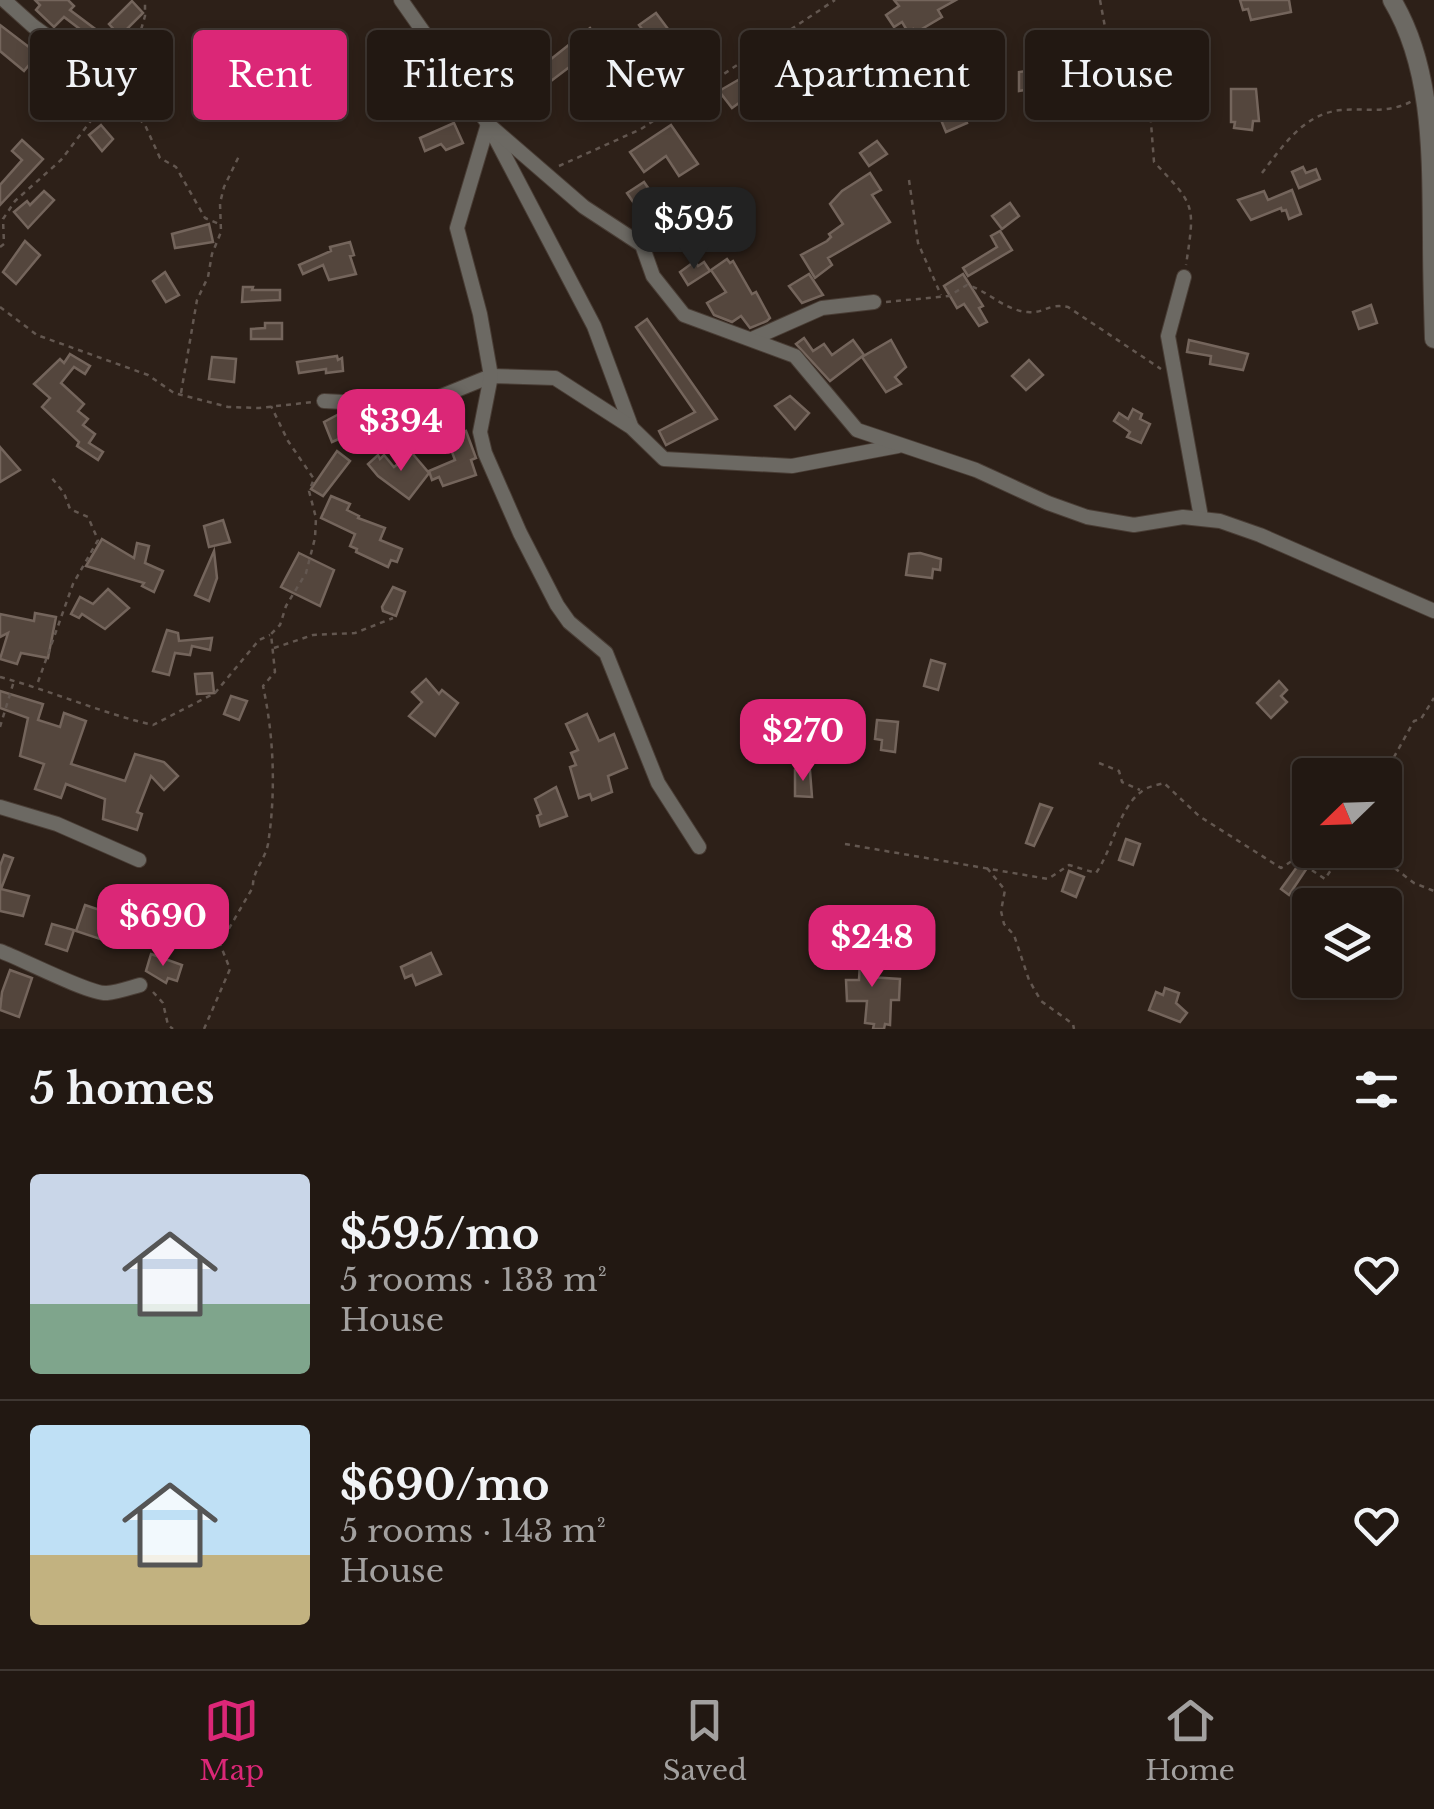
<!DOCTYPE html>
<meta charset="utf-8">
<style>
:root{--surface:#221812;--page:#2a211b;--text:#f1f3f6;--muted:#a2a09f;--line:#3f3732;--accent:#db2777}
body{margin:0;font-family:"Libre Baskerville",serif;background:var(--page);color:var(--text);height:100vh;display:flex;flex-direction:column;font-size:38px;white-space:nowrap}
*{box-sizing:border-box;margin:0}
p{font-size:32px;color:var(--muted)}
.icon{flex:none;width:55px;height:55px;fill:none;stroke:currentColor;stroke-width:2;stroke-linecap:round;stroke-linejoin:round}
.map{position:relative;height:1029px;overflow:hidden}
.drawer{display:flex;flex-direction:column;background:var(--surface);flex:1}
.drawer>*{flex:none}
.hud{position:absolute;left:30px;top:30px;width:1375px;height:90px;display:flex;gap:20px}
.needle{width:65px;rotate:247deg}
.buttons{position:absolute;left:1292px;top:758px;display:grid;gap:20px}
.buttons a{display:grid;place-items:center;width:110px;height:110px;border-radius:10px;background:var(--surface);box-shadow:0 5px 15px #0003,0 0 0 2px var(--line);font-size:50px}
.price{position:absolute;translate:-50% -85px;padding:0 22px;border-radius:20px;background:var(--accent);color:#fff;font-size:32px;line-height:65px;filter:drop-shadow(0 2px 5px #0008)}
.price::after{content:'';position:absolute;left:50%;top:60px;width:30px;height:22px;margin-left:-15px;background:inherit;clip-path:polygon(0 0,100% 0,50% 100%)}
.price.on{background:#222;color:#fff}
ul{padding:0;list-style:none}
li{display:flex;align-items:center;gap:30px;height:250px;padding:0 30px}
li+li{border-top:2px solid var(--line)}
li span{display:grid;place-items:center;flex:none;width:280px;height:200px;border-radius:10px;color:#555}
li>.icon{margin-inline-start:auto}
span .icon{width:120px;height:120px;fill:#fffc;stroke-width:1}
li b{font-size:42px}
h2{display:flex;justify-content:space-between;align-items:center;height:120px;padding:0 30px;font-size:42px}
.tag{padding:0 35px;border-radius:10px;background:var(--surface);box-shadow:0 5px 15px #0003,0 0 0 2px var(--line);font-size:35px;line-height:90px}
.tag.on{background:var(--accent);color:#fff}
.tabs{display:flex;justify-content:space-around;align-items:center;height:140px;border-top:2px solid var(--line);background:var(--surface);font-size:28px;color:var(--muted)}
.tabs a{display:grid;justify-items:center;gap:5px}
.tabs .on{color:var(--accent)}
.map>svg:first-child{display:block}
.building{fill:#54463d;stroke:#74655c;stroke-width:2.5}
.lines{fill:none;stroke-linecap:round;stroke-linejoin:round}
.minor-casing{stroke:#493d35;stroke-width:16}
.tertiary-casing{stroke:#493d35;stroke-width:20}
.path{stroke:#635750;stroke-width:2.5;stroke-dasharray:5 5;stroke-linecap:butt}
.minor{stroke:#6c6963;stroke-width:14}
.tertiary{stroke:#6c6963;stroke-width:18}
</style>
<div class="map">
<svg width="1434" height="1029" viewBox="0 0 1434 1029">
<rect width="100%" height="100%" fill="#2d2018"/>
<g class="building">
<polygon points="35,0 68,0 74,6 70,10 102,34 96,42 101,46 96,54 79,40 85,33 64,17 54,27 36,10 40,5"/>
<polygon points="894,0 956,0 938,10 942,17 915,33 913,29 908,32 902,22 894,27 886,15 899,6"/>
<polygon points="1240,0 1289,0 1291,12 1251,20 1248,9 1243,10"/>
<polygon points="132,1 143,13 120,36 109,24"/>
<polygon points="656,13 668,29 647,44 659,65 705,39 716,59 684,75 685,78 633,110 621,91 646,78 632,54 629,56 623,48 642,29 639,25"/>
<polygon points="0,25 38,54 24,71 0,51"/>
<polygon points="590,28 605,48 580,67 576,62 551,81 541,67"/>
<polygon points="837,50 852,71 875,55 885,70 881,73 884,77 874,84 868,77 864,79 862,76 849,84 846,80 839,84 823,61"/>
<polygon points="1042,69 1047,86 1019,91 1019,72"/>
<polygon points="494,74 511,110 497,117 479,81"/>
<polygon points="738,80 750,95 732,108 719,91"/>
<polygon points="1231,89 1256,89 1259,121 1253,121 1252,130 1234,128 1235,122 1231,122"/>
<polygon points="958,102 967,123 946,132 939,115"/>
<polygon points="454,123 463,143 446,150 441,144 425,151 420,138"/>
<polygon points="101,125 113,139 102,151 89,135"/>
<polygon points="671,125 698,164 679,176 666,156 644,172 630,152"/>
<polygon points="22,140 43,159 0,205 0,185 22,160 12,151"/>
<polygon points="877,141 887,154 869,166 860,153"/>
<polygon points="1303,167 1306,173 1316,169 1320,179 1299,188 1292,172"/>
<polygon points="870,173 881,190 872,195 890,222 828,258 832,265 815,278 801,255 827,241 831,237 829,234 843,224 830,204 842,191"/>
<polygon points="644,182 665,212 688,199 694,218 659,240 627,193"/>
<polygon points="1292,190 1301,214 1289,219 1286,210 1282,211 1281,208 1251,220 1238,200 1264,191 1268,200"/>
<polygon points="44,191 54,200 28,228 14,212 27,201 30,205"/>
<polygon points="1010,203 1019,216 1002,229 992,216"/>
<polygon points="209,224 213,242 175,248 172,234"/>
<polygon points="1000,231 1012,250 968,276 963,268 997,247 991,236"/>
<polygon points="25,241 40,255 16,284 3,272"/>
<polygon points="350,242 354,255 350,256 356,274 329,280 323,265 303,274 299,265 331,251 330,247"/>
<polygon points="727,259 730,263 733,261 752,294 756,292 770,318 767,321 750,328 741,316 732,322 714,315 707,303 726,292 711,270"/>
<polygon points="695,261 698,266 704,262 710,271 688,285 680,272"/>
<polygon points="165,272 179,295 166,302 153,281"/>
<polygon points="809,274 823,295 802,303 789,286"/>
<polygon points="963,274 983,306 979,308 987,322 979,326 964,304 957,308 944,286"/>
<polygon points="243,287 253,287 252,290 280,290 280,300 242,302"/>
<polygon points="1371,305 1377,323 1359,329 1353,312"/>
<polygon points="647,319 717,419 666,445 659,431 695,412 636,327"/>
<polygon points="265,323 282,323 282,339 251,339 251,329 265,328"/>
<polygon points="804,338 813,351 824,344 832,355 853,340 864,355 830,381 796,344"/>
<polygon points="891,340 906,367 895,377 901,384 886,392 862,357"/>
<polygon points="1189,340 1248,354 1243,370 1210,364 1211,356 1187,352"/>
<polygon points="70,354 90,366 85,374 74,367 61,383 84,404 78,411 88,419 83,425 95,434 89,443 103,452 98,460 77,446 79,442 42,407 50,398 34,384 60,359 64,363"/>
<polygon points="337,356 338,360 342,358 343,371 326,373 326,369 299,373 297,362"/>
<polygon points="212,357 236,359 234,382 209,379"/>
<polygon points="1029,360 1043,375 1026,390 1012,376"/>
<polygon points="790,396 809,413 795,429 775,406"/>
<polygon points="1133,409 1142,414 1140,419 1150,424 1141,443 1127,437 1130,432 1114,421 1119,413 1128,419"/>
<polygon points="341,413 350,434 332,442 324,422"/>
<polygon points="466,431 476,458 471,460 476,475 443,486 439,477 432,480 429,471 455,460 447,439"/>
<polygon points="0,447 20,470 0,482"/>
<polygon points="337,451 350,461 323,496 311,489"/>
<polygon points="412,453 429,473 409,499 378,476 368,464 378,455 380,459 384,455 394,467"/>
<polygon points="331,496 350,504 347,510 359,516 358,518 385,528 380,540 402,549 397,562 391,560 388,567 356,552 357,549 350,546 355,534 321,518"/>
<polygon points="223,520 230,542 209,547 204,526"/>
<polygon points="102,539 134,558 137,543 149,546 145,563 163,571 154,592 142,586 144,583 86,566"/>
<polygon points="214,551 217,578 209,601 195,595"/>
<polygon points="299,553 334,570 320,606 281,587"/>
<polygon points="920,553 941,559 940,570 933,569 932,578 906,575 909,554"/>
<polygon points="393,587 405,592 396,616 383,611 382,607"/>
<polygon points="108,589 129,608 105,629 82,614 79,618 71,614 80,597 93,604"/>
<polygon points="35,613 56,617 48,658 21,653 17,664 0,659 8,633 0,637 0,614 34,621"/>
<polygon points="167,630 178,633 179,641 212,638 210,650 192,646 190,655 175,653 169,675 153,671"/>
<polygon points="931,660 945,664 938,690 924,686"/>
<polygon points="212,673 214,693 197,694 195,674"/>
<polygon points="426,679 439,694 442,690 458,703 435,736 409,716 422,702 412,692"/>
<polygon points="1279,681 1287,690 1281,696 1287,702 1271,718 1257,703"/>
<polygon points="0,691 43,704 38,720 60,727 64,713 86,721 71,764 125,781 135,754 164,762 178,776 164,790 151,776 137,812 142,814 137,830 103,819 105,799 66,784 61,798 35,789 44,764 20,756 28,718 0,708"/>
<polygon points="231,696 247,701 239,720 224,714"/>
<polygon points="587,714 599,741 614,734 627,768 608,776 612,792 592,800 590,794 579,798 570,767 576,765 571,753 578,750 566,724"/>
<polygon points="877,720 898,722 895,752 881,750 882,740 875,739"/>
<polygon points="795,770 810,771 812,797 795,796"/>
<polygon points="556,787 567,816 540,826 537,816 541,814 535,799"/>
<polygon points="1040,804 1052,808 1034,846 1026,843"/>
<polygon points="1126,839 1140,844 1133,865 1119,860"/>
<polygon points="4,855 13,858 1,889 29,896 23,916 0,911 0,866"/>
<polygon points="1302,860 1309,865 1289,895 1281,889"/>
<polygon points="1069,871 1084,877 1076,897 1062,891"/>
<polygon points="85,905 106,912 100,939 76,931"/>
<polygon points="52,924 74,930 67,951 46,944"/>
<polygon points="860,944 868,944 869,977 900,979 899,1000 891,1000 890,1025 885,1024 884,1029 873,1029 874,1024 865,1023 867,1001 847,1001 846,980 859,980 860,960 846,961 846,949 860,949"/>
<polygon points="431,953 441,974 416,985 412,975 405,978 401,967"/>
<polygon points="151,954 182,965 177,981 168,978 166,983 146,971"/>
<polygon points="10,970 32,978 19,1017 0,1010 2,992"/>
<polygon points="1165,988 1179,993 1176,1003 1187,1013 1180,1022 1149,1010 1156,992 1163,995"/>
</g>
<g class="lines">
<g class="minor-casing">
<g id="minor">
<polyline points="4,0 33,26 88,66"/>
<polyline points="401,0 488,124 594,326 631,426"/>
<polyline points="1184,277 1168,336 1201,517"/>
<polyline points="752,339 822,308 874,302"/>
<polyline points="324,401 417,406 491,376 555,378 631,427 664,459 792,466 898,446"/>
<polyline points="0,807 57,824 139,860"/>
<polyline points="699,847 658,783 606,653 569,622 557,605 520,533 485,453 480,432 491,376 480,314 457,228 488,124 584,207 642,245 653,276 684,315 795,356 857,430 976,470 1048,503 1087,517 1134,525 1183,517 1220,521 1260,535 1434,611"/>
<path d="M0 951C22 959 91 995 107 993 118 992 129 988 140 985"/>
</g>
</g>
<g class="tertiary-casing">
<path id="tertiary" d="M1392 0C1434 70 1431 160 1432 239 1432 273 1433 306 1434 339"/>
</g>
<g class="path">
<path d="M1100 0 1107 38 1150 110 1154 162C1196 206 1195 205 1186 265"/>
<polyline points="97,76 145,125 160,158 176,167 205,218 219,224"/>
<polyline points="559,166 641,129 835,0"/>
<path d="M1262 173C1283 146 1303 114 1341 110 1365 108 1389 114 1412 101"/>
<polyline points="909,180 918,243 941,295"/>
<polyline points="0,247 4,244 3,219 15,201 61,160 106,101 126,82 145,16 145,0"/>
<path d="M886 302 949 296 967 285C987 290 1005 311 1028 312 1044 314 1047 303 1068 307L1161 369"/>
<polyline points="0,307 37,335 148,375 174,393 228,407 259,408 313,402"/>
<polyline points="181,393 197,300 208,277 212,254 221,232 220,203 224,187 240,154"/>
<polyline points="274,648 313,635 355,633 393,618"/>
<path d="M0 677C52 691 101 713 153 725L215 693 259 640 270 635"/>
<polyline points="38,682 73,584 98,540 88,517 70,509 64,493 51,477"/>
<polyline points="0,727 14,681"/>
<polyline points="1099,763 1119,771 1122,782 1140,790"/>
<polyline points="1384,775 1414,721 1421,719 1434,698"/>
<path d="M845 844 1048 879 1069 865 1096 873C1113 849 1118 809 1141 792 1146 787 1157 785 1164 783L1199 816 1281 868 1295 859 1325 879 1344 850"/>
<polyline points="1371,850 1414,883 1434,891"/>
<polyline points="987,868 1005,890 1001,911 1004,924 1014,935 1029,980 1041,1001 1073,1024 1074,1029"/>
<polyline points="153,992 163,1003 168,1025 173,1029"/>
<path d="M204 1029 230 969 220 944 253 887C252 872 265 860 268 844 276 793 274 737 263 686L275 672 271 634 280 625 286 606 306 573 315 538 316 518 309 491 314 479 288 441 271 406"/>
</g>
<use href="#minor" class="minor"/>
<use href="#tertiary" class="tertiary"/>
</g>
</svg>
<div class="buttons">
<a><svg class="needle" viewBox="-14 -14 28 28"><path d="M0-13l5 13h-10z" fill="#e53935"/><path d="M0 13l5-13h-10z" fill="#a2a09f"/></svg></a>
<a><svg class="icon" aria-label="layers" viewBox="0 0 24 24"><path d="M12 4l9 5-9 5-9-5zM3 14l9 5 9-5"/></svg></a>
</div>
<b class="price on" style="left:694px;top:272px">$595</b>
<b class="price" style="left:401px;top:474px">$394</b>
<b class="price" style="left:803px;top:784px">$270</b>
<b class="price" style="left:163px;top:969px">$690</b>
<b class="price" style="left:872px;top:990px">$248</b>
<div class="hud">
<a class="tag">Buy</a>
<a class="tag on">Rent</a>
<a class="tag">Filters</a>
<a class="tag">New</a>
<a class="tag">Apartment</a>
<a class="tag">House</a>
</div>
</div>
<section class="drawer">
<h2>5 homes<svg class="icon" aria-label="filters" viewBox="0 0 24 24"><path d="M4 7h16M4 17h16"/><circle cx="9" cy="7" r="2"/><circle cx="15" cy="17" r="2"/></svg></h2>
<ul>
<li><span style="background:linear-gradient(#c9d6e8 65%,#7fa58c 0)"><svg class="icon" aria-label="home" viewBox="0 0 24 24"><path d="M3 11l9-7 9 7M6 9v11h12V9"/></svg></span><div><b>$595/mo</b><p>5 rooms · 133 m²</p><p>House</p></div><svg class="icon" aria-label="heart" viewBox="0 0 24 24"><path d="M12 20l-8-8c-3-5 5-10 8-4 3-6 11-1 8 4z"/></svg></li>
<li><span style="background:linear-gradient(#bfe0f5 65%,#c2b280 0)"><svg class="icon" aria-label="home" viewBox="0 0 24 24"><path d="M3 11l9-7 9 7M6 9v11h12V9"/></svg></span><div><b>$690/mo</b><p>5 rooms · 143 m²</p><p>House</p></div><svg class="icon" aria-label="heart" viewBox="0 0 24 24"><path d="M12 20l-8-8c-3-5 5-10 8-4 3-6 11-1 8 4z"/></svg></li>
</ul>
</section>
<nav class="tabs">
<a class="on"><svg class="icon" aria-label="map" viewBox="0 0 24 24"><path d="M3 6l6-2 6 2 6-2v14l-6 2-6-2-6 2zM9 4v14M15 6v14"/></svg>Map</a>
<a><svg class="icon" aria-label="saved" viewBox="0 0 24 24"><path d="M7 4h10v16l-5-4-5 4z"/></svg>Saved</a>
<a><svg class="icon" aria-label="home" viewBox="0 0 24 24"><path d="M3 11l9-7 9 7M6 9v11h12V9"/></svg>Home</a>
</nav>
